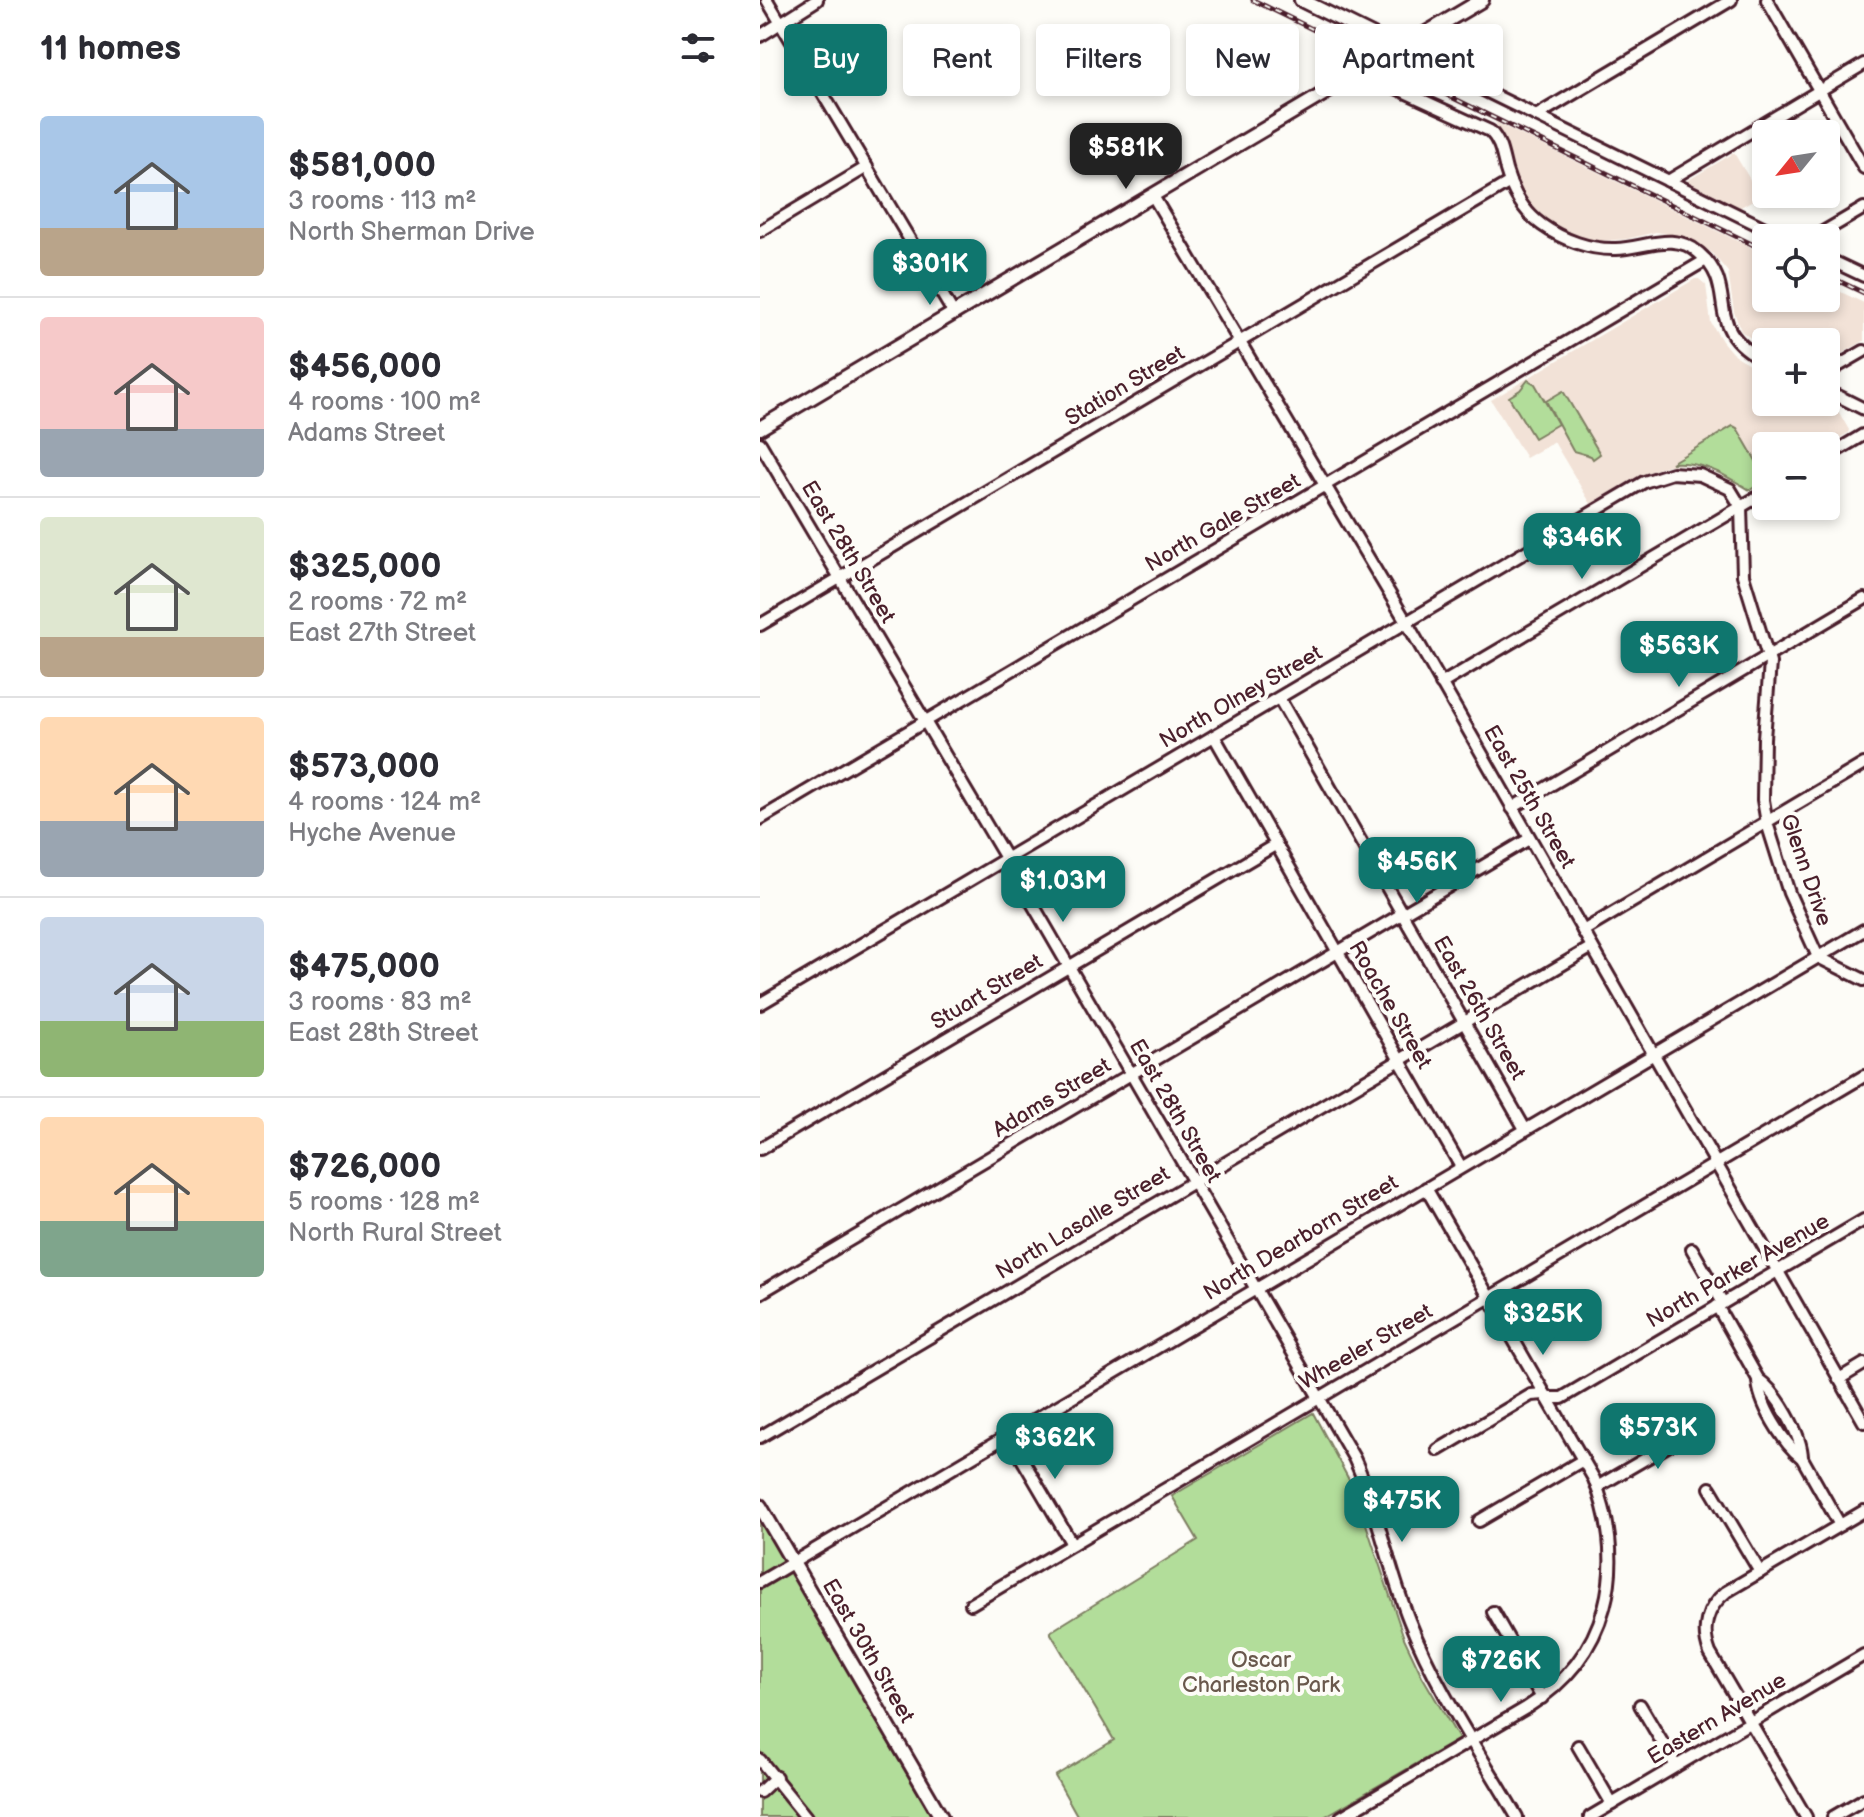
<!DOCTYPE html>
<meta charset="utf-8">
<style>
:root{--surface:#fff;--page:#f2f2f3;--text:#2b2b33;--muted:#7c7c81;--line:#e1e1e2;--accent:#0f766e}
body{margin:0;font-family:"Balsamiq Sans",sans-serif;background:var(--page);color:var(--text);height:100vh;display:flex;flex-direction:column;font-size:30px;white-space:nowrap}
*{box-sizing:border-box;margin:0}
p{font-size:26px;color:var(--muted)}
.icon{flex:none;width:44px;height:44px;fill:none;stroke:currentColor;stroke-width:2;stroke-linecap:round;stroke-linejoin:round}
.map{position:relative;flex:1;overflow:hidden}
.panel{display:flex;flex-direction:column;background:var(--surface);width:760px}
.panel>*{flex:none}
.hud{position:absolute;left:24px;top:24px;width:760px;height:72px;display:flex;gap:16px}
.needle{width:52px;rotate:240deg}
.controls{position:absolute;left:992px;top:120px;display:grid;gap:16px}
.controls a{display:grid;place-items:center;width:88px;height:88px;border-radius:8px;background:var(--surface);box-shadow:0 4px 12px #0003;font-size:40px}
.price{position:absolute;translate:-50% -68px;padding:0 18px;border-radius:16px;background:var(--accent);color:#fff;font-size:26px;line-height:52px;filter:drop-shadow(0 2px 4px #0008)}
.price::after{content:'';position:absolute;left:50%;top:48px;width:24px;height:18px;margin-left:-12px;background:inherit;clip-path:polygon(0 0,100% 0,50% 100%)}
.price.selected{background:#222;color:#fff}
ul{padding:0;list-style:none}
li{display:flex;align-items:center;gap:24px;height:200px;padding:0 40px}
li+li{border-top:2px solid var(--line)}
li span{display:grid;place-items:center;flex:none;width:224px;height:160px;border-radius:8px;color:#555}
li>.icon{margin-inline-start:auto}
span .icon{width:96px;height:96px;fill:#fffc;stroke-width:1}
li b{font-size:34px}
h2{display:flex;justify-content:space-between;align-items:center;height:96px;padding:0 40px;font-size:34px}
.tag{padding:0 28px;border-radius:8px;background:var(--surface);box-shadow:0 4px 12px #0003;font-size:28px;line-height:72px}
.tag.selected{background:var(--accent);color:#fff}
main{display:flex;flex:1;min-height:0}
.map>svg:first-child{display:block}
.built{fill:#f2e2d7}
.green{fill:#b2dd9a;stroke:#7e7e62;stroke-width:2}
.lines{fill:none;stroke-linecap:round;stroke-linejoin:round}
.minor-casing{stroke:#4a1f2b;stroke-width:16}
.major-casing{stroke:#4a1f2b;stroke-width:18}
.minor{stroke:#fdfcf7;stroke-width:10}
.major{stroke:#fdfcf7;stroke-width:12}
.rail-casing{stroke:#4a1f2b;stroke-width:5}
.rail{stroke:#fdfcf7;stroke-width:2;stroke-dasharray:6;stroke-linecap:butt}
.labels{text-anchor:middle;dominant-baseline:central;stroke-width:8;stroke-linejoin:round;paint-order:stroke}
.street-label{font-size:22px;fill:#4a1f2b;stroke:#fdfcf7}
.park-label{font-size:22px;fill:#69584c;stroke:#fdfcf7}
</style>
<main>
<section class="panel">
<h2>11 homes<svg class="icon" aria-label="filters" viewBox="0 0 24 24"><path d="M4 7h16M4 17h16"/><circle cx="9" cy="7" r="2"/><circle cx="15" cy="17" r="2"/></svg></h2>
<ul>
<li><span style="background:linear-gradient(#a9c7e8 70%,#b9a48a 0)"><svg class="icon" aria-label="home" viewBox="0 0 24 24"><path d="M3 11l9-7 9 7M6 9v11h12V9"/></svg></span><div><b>$581,000</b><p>3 rooms · 113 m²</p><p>North Sherman Drive</p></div></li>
<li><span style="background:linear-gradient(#f6c9c9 70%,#9aa5b1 0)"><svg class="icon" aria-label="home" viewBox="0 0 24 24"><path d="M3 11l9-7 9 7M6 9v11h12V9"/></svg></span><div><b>$456,000</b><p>4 rooms · 100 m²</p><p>Adams Street</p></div></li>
<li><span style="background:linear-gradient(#dfe7d0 75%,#b9a48a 0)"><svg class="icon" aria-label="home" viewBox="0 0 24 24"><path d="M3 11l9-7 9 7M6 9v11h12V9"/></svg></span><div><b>$325,000</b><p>2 rooms · 72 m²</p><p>East 27th Street</p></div></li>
<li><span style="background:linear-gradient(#ffd9b3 65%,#9aa5b1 0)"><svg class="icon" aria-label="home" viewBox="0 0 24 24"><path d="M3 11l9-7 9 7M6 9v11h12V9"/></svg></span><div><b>$573,000</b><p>4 rooms · 124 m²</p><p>Hyche Avenue</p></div></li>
<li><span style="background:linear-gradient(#c9d6e8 65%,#8fb573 0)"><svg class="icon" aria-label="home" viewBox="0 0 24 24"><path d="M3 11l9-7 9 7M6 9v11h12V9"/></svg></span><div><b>$475,000</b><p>3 rooms · 83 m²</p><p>East 28th Street</p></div></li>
<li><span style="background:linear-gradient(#ffd9b3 65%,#7fa58c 0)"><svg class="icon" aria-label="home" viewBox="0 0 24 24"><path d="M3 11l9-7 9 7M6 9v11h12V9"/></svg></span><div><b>$726,000</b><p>5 rooms · 128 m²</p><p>North Rural Street</p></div></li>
</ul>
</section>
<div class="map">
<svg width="1104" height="1817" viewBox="0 0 1104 1817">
<rect width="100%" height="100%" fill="#fdfcf7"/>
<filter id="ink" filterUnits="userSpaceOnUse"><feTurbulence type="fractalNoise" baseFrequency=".0125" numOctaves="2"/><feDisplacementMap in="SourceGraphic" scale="16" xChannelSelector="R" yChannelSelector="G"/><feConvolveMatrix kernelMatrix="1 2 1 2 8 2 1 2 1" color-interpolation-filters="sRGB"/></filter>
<g filter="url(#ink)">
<g class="built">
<polygon points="735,122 1006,255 1006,298 1066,298 1066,285 1104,303 1104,341 1066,362 1066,342 1006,342 1006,349 981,331 974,312 968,272 951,252 929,238 896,232 867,239 841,241 812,237 789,222 769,206 757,188 748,165 746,144"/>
<polygon points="974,153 1000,196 979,208 925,182"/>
<polygon points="935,279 939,279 946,285 951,323 962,341 972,353 1006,375 1006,402 1062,402 1077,409 1089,430 1088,433 1066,446 1006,446 1006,481 990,491 951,470 930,464 908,465 879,476 831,504 794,442 766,458 731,400"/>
</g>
<g class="green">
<polygon points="768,380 775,384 798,424 774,438 749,397 760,390"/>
<polygon points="803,391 840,454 833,459 831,456 813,451 786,401"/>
<path d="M973 426 977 428 1006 478V480L990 490C965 475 941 460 911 463Z"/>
<polygon points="553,1413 595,1491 644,1638 662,1676 699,1739 564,1817 318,1817 295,1776 354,1740 290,1632 438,1540 412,1496"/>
<polygon points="0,1520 172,1817 0,1817"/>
</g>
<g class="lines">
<g class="minor-casing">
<g id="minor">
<polyline points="7,0 194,314"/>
<polyline points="1007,0 1104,168"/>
<polyline points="0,36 57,0"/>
<polyline points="640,49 1025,238"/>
<path d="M601 72 730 131C741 142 742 155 746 170 752 191 764 212 782 225 803 240 830 250 856 249 885 248 914 231 939 253 982 290 938 327 1006 361"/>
<polyline points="776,116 971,0"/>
<polyline points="908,181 1104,64"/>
<polyline points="393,196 647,623 1104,1422"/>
<polyline points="0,231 107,167"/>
<polyline points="1053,238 1104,208"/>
<polyline points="1066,258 1104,276"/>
<polyline points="1066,373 1104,351"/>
<polyline points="1066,390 1104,409"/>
<path d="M0 443 243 853 594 1458C618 1510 628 1567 649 1620 676 1689 720 1753 757 1817"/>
<polyline points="1066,457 1103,435"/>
<polyline points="0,625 750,182"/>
<polyline points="681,684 1006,492"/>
<polyline points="519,698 765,1129"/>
<polyline points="454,736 701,1167"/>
<polyline points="752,808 1104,599"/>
<polyline points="0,819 946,260"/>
<polyline points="823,931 1104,764"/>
<polyline points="0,1004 884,482 912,473 940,475 970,489 981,507 983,575 1010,663 1004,738 1003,800 1007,823 1029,893 1058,957 1104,980"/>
<polyline points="0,1149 515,845"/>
<polyline points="932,1249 963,1303"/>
<polyline points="0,1293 769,839"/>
<path d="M957 1306 998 1379C1017 1392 1042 1435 1042 1458"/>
<path d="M998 1379C998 1403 1024 1444 1042 1458L1080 1525"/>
<polyline points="1079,1379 1104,1364"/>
<polyline points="787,1398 802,1398 1104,1220"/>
<polyline points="248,1435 312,1544"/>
<polyline points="0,1437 832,947"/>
<polyline points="678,1450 771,1395 785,1394"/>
<polyline points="837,1487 942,1426"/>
<polyline points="950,1488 1000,1572"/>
<polyline points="719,1521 823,1460"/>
<polyline points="0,1582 1104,930"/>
<polyline points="211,1604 1104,1076"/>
<polyline points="733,1612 782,1698"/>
<polyline points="880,1705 916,1766"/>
<polyline points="818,1746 852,1804"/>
<polyline points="0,1760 46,1817"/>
<polyline points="0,1792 16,1777"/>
<path d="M581 1817 766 1708C850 1656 868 1567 834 1479L666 1188"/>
<polyline points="830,1817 1104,1655"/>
<path d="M1046 1817 950 1653C941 1630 946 1608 966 1592L1104 1511"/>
<polyline points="1073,1817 1104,1799"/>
</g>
</g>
<g class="major-casing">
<g id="major">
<polyline points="541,0 640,49"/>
<polyline points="0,428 722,0"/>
<polyline points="0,1506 181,1817"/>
</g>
</g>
<use href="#minor" class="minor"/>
<use href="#major" class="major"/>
<g class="rail-casing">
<g id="rail">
<polyline points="493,0 1006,251"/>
<polyline points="1066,275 1104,293"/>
</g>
</g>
<use href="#rail" class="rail"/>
</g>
</g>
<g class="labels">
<g class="street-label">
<text transform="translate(365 386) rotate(-31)">Station Street</text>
<text transform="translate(463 523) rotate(-30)">North Gale Street</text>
<text transform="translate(88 552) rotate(59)">East 28th Street</text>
<text transform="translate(481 697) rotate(-30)">North Olney Street</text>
<text transform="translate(769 797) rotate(60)">East 25th Street</text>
<text transform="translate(1046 870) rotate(71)">Glenn Drive</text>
<text transform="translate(227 992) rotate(-31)">Stuart Street</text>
<text transform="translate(630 1005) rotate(60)">Roache Street</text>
<text transform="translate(719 1008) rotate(60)">East 26th Street</text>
<text transform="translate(292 1098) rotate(-31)">Adams Street</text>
<text transform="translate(415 1111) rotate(60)">East 28th Street</text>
<text transform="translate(323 1223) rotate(-31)">North Lasalle Street</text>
<text transform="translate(541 1238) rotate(-31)">North Dearborn Street</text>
<text transform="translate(978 1271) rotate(-30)">North Parker Avenue</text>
<text transform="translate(606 1347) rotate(-30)">Wheeler Street</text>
<text transform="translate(108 1651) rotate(60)">East 30th Street</text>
<text transform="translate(957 1719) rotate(-31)">Eastern Avenue</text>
</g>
<g class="park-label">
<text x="501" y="1660">Oscar<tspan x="501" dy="25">Charleston Park</tspan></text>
</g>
</g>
</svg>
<div class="controls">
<a><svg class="needle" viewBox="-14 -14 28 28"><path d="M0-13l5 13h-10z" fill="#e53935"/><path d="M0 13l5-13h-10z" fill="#7c7c81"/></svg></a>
<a><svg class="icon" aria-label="locate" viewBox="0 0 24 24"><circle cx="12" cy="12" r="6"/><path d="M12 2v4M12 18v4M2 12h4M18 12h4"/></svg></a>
<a>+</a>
<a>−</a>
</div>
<b class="price selected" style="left:366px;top:191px">$581K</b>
<b class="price" style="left:170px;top:307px">$301K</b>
<b class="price" style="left:822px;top:581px">$346K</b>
<b class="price" style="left:919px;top:689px">$563K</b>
<b class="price" style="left:657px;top:905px">$456K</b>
<b class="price" style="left:303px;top:924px">$1.03M</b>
<b class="price" style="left:783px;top:1357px">$325K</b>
<b class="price" style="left:898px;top:1471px">$573K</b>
<b class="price" style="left:295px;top:1481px">$362K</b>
<b class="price" style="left:642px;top:1544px">$475K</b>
<b class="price" style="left:741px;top:1704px">$726K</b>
<div class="hud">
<a class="tag selected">Buy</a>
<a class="tag">Rent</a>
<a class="tag">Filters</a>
<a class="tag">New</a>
<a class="tag">Apartment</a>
</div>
</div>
</main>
